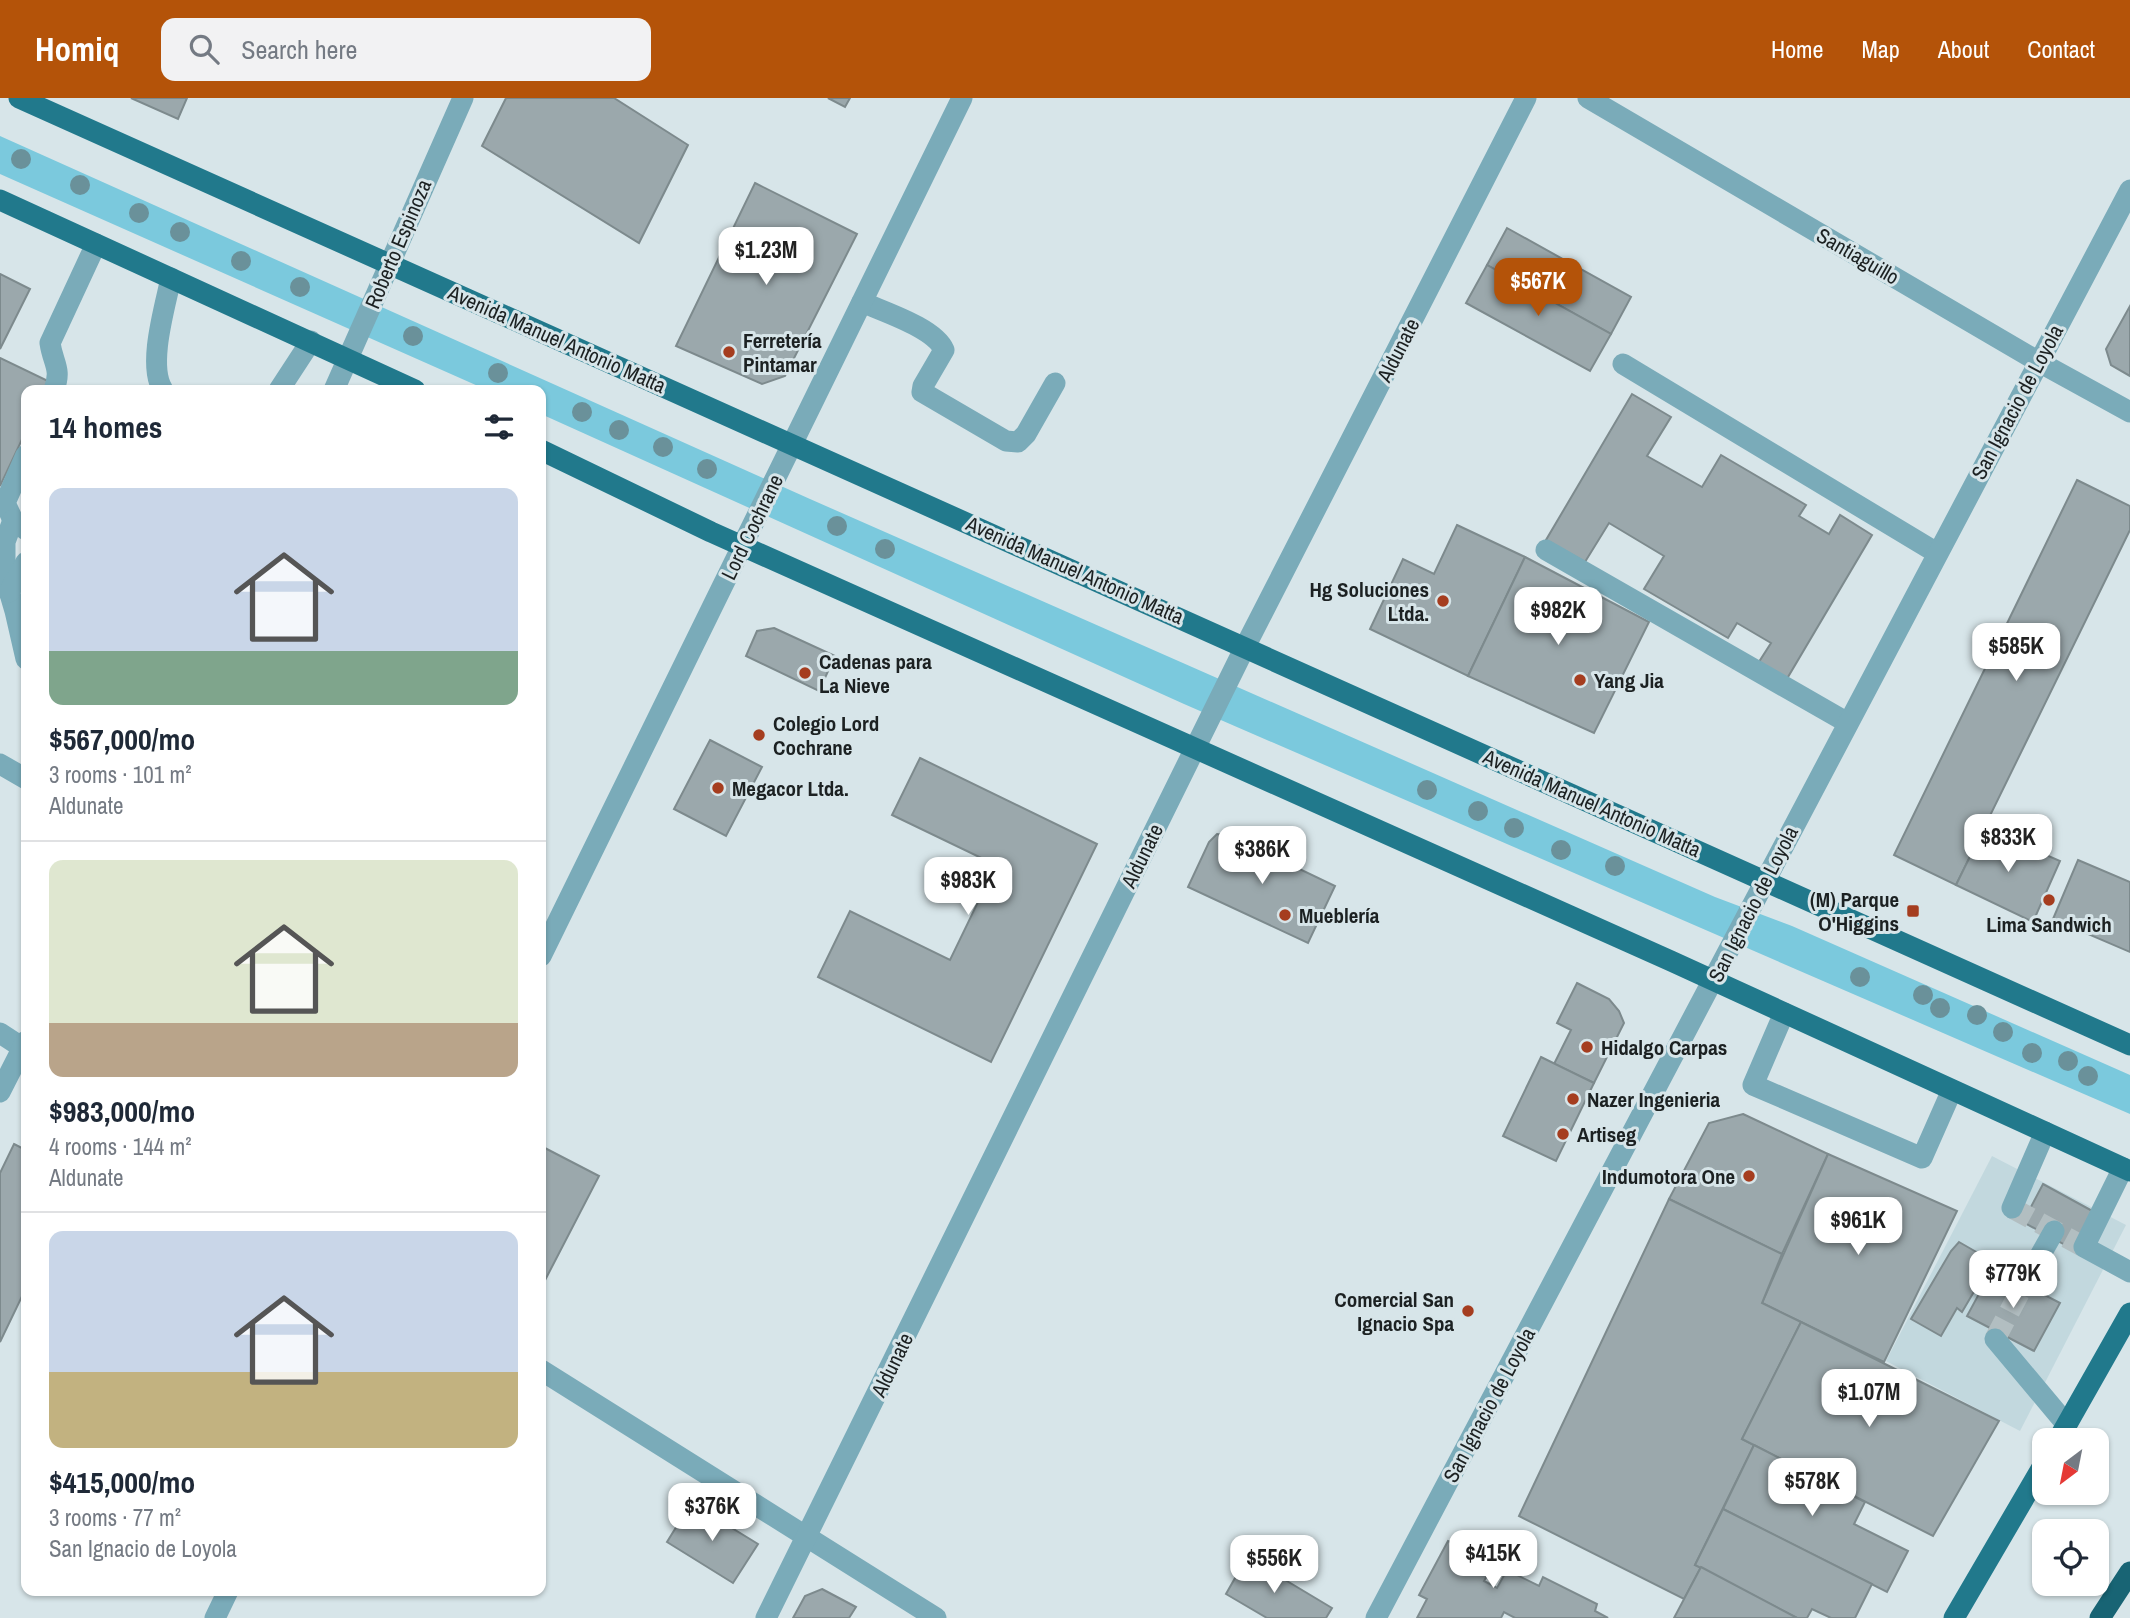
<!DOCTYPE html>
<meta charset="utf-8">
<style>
:root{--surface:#fff;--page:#f2f2f3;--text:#1f2937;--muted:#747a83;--line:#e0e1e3;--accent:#b45309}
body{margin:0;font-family:"Archivo Narrow",sans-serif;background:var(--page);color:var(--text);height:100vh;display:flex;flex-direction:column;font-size:26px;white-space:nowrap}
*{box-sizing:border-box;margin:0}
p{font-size:23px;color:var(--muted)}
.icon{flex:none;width:38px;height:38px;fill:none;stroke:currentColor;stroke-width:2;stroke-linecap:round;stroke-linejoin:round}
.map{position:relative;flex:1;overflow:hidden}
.sheet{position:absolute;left:21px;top:287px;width:525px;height:1211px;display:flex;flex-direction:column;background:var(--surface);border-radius:14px;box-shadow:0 2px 5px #0004}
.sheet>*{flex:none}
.needle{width:46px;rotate:212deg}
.controls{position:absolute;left:2032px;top:1330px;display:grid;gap:14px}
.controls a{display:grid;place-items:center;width:77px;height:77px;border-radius:14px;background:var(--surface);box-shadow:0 2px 5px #0004;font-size:35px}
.price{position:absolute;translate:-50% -60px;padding:0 16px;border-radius:14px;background:#fff;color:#222;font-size:23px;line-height:46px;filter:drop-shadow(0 2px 4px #0008)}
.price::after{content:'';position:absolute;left:50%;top:42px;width:21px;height:16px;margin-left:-10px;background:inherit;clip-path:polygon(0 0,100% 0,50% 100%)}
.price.current{background:var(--accent);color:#fff}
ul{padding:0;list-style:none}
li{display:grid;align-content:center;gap:14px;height:371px;padding:0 28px}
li+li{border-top:2px solid var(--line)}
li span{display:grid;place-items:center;height:217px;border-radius:14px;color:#555}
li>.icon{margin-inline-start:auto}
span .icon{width:126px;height:126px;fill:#fffc;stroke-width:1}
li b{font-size:30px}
h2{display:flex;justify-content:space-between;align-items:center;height:84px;padding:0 28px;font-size:30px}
header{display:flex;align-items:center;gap:42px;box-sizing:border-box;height:98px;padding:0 35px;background:var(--accent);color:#fff}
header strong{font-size:33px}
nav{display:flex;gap:38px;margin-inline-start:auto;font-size:24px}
.search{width:490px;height:63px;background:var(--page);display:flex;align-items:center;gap:18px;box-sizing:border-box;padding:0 24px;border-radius:14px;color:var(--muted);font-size:26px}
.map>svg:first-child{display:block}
.built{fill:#c2d8de}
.green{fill:#7bc9dd}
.building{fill:#9ba8ac;stroke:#7d8a8d;stroke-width:2}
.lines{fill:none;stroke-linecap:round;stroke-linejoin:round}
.minor-tunnel{stroke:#b2bec1;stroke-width:21;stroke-dasharray:21 10;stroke-linecap:butt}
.minor{stroke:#7aabb9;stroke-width:21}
.major{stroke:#21798c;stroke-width:21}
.highway{stroke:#186474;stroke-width:21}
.tree{fill:#6a919a}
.poi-dot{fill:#a53d1f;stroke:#d7e5e9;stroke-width:2.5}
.labels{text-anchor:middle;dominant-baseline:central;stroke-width:6;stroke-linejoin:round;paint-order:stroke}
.street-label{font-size:21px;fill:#1c2122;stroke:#d7e5e9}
.poi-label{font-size:21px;font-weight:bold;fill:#1c2122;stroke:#d7e5e9;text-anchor:start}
</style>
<header>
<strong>Homiq</strong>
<div class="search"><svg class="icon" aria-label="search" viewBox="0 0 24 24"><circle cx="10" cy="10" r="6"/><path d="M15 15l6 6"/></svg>Search here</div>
<nav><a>Home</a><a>Map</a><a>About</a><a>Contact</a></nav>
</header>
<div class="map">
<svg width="2130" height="1520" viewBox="0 0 2130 1520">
<rect width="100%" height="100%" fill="#d7e5e9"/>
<polygon class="built" points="1992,1058 2126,1127 2020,1333 1886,1263"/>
<polygon class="green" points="0,38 810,401 1715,799 1792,828 2130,977 2130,1016 1184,606 541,316 541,292 487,292 0,76"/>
<g class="building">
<polygon points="131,0 187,0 178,21"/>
<polygon points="506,0 614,0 688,47 639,145 482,48"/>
<polygon points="828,0 850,0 845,9"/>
<polygon points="755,85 857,136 785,278 762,286 676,248"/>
<polygon points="1507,130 1631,199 1611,236 1487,167"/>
<polygon points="1487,167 1611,236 1590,273 1466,205"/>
<polygon points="0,176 30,191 0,251"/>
<polygon points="2130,208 2130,278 2111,267 2106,251"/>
<polygon points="0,260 50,284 46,292 26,292 26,333 0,388"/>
<polygon points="1632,296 1671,319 1647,358 1702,389 1721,357 1806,407 1799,418 1829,436 1840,417 1872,437 1785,584 1757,567 1771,545 1737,525 1728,540 1644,491 1664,458 1609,425 1585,464 1546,442"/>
<polygon points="2077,382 2130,408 2130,432 1956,787 1894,757"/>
<polygon points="1457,427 1525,459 1468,578 1370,531 1403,461 1434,476"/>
<polygon points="1525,459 1649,524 1594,635 1468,578"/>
<polygon points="774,530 835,558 819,593 746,558 757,533"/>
<polygon points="710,642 762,669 726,738 674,711"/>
<polygon points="920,660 1097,746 991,964 818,879 850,813 950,862 996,767 892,717"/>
<polygon points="1984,730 2060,763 2033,824 1956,787"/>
<polygon points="1217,736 1233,739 1335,788 1308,845 1188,789 1209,744"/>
<polygon points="2078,762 2130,784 2130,854 2053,821"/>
<polygon points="1577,885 1609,901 1619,913 1624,925 1594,985 1554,966 1571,932 1557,925"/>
<polygon points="1541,959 1594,985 1556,1063 1503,1038"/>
<polygon points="1743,1016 1828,1056 1782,1156 1669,1101 1709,1025"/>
<polygon points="14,1046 26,1052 26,1190 0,1244 0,1075"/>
<polygon points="541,1048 599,1078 541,1190"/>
<polygon points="1828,1056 1957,1113 1884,1264 1762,1205"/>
<polygon points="2043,1086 2107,1121 2087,1159 2023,1124"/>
<polygon points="1669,1101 1782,1156 1762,1205 1801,1224 1742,1341 1754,1347 1695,1467 1701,1469 1684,1501 1519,1418"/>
<polygon points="1959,1144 1992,1163 1962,1214 1957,1210 1941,1238 1911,1221 1951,1153"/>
<polygon points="1993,1170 2060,1205 2034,1253 1967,1218"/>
<polygon points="1801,1224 1999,1323 1933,1438 1742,1341"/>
<polygon points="1754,1347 1865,1404 1854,1426 1908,1453 1887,1494 1723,1411"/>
<polygon points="691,1405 758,1446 733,1485 667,1444"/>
<polygon points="1723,1411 1872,1486 1855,1520 1831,1520 1812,1511 1807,1520 1797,1520 1695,1467"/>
<polygon points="1461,1436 1499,1457 1484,1483 1497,1490 1507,1472 1539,1488 1543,1479 1597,1506 1595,1513 1608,1520 1515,1520 1504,1514 1501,1520 1417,1520 1427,1501 1419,1497 1448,1443 1456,1446"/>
<polygon points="1247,1459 1332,1510 1326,1520 1267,1520 1226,1496"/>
<polygon points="1701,1469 1797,1520 1674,1520"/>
<polygon points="822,1491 856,1509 849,1520 793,1520 805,1498"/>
</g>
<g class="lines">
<g class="minor-tunnel">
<polyline points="2012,1110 2084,1149"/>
<polyline points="1995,1241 2024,1186"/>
</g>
<g class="minor">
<polyline points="1588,0 2039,264 2130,314"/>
<path d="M862 204C884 214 935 230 944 252L923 288 922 294 1006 343 1018 344 1026 336 1055 285"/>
<polyline points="1623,266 1937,455"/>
<path d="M54 292C62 270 53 266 50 245L96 146"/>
<path d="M163 292C147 268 165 209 171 180"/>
<polyline points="279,292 311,243"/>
<polyline points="334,292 463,0"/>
<polyline points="26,357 5,405 13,422 26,432"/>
<polyline points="13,422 5,444 5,479 15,513 26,561"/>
<polyline points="1546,452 1848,625"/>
<polyline points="9,494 26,464"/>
<polyline points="0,666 26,681"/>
<polyline points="541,858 962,0"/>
<polyline points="1784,915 1753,987 1922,1060 1952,992"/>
<polyline points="0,935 26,952"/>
<polyline points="0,994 26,943"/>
<polyline points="2123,1070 2084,1149 2130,1174"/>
<polyline points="2012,1110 2045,1034"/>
<polyline points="2024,1186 2054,1133"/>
<polyline points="1995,1241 2067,1327"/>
<polyline points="541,1272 936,1520"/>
<polyline points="215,1520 228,1493"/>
<polyline points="766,1520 1245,549 1526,0"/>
<polyline points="1376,1520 2130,92"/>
</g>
<g class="major">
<polyline points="19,0 2130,947"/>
<polyline points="0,102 415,292"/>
<polyline points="541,352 711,434 1671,863 2130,1073"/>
<polyline points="2058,1342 2130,1215"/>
<polyline points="1954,1520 2044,1366"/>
</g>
<polyline class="highway" points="2100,1520 2130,1474"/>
</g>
<g class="tree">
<circle cx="21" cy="61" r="10"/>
<circle cx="80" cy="87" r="10"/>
<circle cx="139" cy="115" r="10"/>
<circle cx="180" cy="134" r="10"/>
<circle cx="241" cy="163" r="10"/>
<circle cx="300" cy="189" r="10"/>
<circle cx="413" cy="238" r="10"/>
<circle cx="498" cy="275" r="10"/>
<circle cx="582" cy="314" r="10"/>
<circle cx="619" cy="332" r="10"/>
<circle cx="663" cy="349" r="10"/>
<circle cx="707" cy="371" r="10"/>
<circle cx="837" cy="428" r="10"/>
<circle cx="885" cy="451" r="10"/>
<circle cx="1427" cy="692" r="10"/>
<circle cx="1478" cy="713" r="10"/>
<circle cx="1514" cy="730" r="10"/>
<circle cx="1561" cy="752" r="10"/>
<circle cx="1615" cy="768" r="10"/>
<circle cx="1860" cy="879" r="10"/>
<circle cx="1923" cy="897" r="10"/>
<circle cx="1940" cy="910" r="10"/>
<circle cx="1977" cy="917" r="10"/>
<circle cx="2003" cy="934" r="10"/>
<circle cx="2032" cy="955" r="10"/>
<circle cx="2068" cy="963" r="10"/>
<circle cx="2088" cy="978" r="10"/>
</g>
<g class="poi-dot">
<circle cx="729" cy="254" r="7"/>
<circle cx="1443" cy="503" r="7"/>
<circle cx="805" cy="575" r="7"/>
<circle cx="1580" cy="582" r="7"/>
<circle cx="759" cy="637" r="7"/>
<circle cx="718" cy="690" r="7"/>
<circle cx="2049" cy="802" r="7"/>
<rect x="1906" y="806" width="14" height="14" rx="3.5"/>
<circle cx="1285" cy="817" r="7"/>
<circle cx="1587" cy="949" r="7"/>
<circle cx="1573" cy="1001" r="7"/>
<circle cx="1563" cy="1036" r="7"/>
<circle cx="1749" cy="1078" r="7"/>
<circle cx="1468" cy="1213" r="7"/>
</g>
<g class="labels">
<g class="street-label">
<text transform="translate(398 146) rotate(-67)">Roberto Espinoza</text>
<text transform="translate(1858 158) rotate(30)">Santiaguillo</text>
<text transform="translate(557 241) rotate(24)">Avenida Manuel Antonio Matta</text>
<text transform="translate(1398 252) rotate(-63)">Aldunate</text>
<text transform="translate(2017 304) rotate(-62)">San Ignacio de Loyola</text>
<text transform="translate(752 429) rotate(-64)">Lord Cochrane</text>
<text transform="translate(1075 472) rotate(24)">Avenida Manuel Antonio Matta</text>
<text transform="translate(1592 705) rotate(24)">Avenida Manuel Antonio Matta</text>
<text transform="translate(1142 758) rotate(-64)">Aldunate</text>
<text transform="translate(1753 806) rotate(-63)">San Ignacio de Loyola</text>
<text transform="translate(892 1267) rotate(-64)">Aldunate</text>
<text transform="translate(1489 1307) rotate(-62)">San Ignacio de Loyola</text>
</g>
<g class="poi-label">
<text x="743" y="242">Ferretería<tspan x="743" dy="24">Pintamar</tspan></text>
<text x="1429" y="491" text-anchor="end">Hg Soluciones<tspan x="1429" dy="24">Ltda.</tspan></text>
<text x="819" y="563">Cadenas para<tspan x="819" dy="24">La Nieve</tspan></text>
<text x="1594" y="582">Yang Jia</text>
<text x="773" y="625">Colegio Lord<tspan x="773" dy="24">Cochrane</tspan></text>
<text x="732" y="690">Megacor Ltda.</text>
<text x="1899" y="801" text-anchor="end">(M) Parque<tspan x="1899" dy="24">O'Higgins</tspan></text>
<text x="1299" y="817">Mueblería</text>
<text x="2049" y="826" text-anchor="middle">Lima Sandwich</text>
<text x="1601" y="949">Hidalgo Carpas</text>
<text x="1587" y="1001">Nazer Ingenieria</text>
<text x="1577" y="1036">Artiseg</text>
<text x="1735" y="1078" text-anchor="end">Indumotora One</text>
<text x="1454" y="1201" text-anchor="end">Comercial San<tspan x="1454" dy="24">Ignacio Spa</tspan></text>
</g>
</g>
</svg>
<div class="controls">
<a><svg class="needle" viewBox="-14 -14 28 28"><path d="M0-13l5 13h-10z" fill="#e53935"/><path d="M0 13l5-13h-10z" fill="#747a83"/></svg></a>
<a><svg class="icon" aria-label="locate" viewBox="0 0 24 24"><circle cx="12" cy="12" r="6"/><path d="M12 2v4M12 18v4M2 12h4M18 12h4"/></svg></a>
</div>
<b class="price" style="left:766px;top:189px">$1.23M</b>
<b class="price current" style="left:1538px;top:220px">$567K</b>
<b class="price" style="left:1558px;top:549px">$982K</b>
<b class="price" style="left:2016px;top:585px">$585K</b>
<b class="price" style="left:2008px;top:776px">$833K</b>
<b class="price" style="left:1262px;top:788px">$386K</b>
<b class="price" style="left:968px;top:819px">$983K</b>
<b class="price" style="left:1858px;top:1159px">$961K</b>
<b class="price" style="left:2013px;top:1212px">$779K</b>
<b class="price" style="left:1869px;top:1331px">$1.07M</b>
<b class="price" style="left:1812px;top:1420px">$578K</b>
<b class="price" style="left:712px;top:1445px">$376K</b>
<b class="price" style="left:1493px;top:1492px">$415K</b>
<b class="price" style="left:1274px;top:1497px">$556K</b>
<section class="sheet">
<h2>14 homes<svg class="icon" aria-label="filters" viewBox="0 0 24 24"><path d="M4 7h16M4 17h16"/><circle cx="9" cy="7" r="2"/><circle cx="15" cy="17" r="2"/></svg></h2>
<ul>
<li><span style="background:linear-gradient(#c9d6e8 75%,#7fa58c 0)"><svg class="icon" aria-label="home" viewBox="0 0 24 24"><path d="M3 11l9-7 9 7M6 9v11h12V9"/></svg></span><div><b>$567,000/mo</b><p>3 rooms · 101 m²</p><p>Aldunate</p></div></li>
<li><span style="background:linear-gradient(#dfe7d0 75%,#b9a48a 0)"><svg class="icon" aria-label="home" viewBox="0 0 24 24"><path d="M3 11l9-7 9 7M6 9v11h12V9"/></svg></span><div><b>$983,000/mo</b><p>4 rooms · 144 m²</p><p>Aldunate</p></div></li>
<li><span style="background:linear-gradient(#c9d6e8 65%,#c2b280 0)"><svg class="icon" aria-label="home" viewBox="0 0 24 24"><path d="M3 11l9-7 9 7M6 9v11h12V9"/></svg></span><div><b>$415,000/mo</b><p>3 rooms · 77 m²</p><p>San Ignacio de Loyola</p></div></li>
</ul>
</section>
</div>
